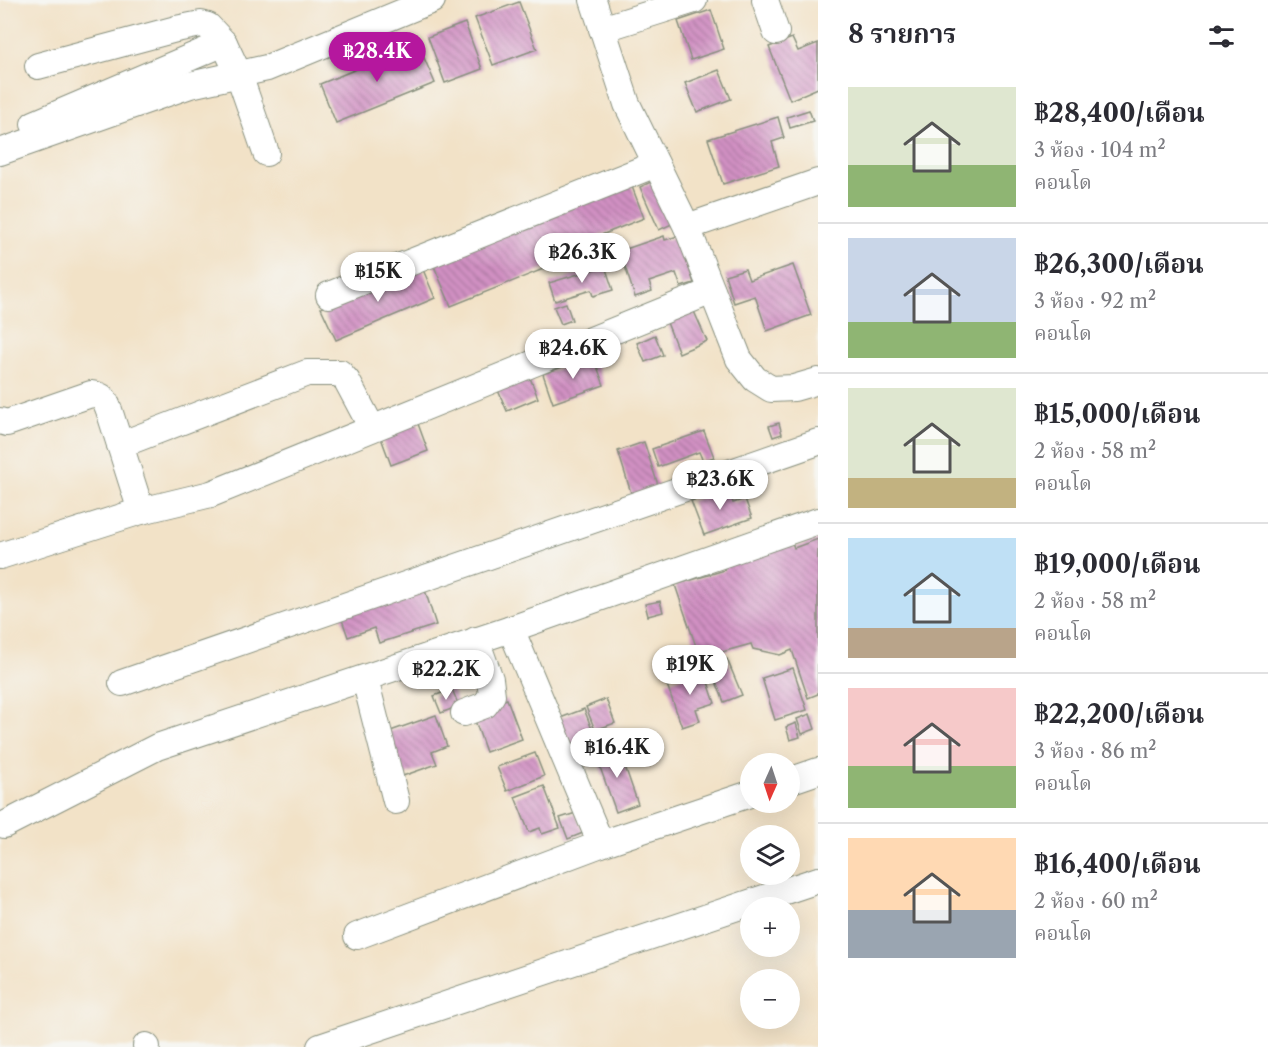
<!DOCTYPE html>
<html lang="th">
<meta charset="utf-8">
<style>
:root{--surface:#fff;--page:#f7f7f7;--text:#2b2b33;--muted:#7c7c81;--line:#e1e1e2;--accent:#b5179e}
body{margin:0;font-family:"Libre Caslon Text","Noto Serif Thai",serif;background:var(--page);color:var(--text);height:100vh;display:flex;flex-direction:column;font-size:22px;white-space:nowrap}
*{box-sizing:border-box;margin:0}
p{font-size:20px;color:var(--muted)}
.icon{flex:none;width:33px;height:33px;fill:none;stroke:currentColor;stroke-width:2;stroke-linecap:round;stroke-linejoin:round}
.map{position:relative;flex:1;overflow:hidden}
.drawer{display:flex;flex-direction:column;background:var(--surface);width:450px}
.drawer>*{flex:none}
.needle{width:39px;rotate:183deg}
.controls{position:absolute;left:740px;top:753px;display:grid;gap:12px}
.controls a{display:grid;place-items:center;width:60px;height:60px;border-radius:50%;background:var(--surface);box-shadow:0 6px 24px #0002;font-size:30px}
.price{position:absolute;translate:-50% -51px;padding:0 14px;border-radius:21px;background:#fff;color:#222;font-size:20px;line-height:39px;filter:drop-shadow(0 2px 3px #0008)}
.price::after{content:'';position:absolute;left:50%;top:36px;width:18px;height:14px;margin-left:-9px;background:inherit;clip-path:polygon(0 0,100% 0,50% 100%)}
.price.selected{background:var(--accent);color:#fff}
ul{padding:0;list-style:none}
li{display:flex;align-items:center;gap:18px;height:150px;padding:0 30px}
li+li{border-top:2px solid var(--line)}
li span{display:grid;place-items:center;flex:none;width:168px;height:120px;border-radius:0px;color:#555}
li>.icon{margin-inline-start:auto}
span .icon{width:72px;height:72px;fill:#fffc;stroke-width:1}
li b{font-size:26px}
h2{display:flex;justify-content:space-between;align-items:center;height:72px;padding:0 30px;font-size:26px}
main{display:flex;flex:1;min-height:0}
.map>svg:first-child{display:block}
.building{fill:url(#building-back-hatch)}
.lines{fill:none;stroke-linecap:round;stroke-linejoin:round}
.minor-casing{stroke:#88907e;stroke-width:28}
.minor{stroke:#fff;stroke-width:26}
</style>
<main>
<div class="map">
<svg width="818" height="1047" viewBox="0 0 818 1047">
<defs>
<pattern id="building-back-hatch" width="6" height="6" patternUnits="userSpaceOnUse" patternTransform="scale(1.5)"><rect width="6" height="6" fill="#d190c3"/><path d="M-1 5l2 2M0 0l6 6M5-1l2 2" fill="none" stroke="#a9779f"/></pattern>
</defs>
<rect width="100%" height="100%" fill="#f6f6f2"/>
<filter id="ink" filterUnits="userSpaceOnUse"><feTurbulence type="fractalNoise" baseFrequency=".0167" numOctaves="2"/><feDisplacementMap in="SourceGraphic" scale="12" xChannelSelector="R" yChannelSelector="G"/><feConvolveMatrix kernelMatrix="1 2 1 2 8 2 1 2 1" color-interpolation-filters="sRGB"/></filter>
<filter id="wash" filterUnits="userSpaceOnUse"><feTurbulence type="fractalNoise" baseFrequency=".008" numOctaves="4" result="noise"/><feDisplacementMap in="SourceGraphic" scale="24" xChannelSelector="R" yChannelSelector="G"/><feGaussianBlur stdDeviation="1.35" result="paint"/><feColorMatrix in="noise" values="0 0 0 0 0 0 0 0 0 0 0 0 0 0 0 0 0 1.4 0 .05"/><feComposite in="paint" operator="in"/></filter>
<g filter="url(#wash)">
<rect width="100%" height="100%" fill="#f2e2c7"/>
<g id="blocks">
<g class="building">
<polygon points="519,2 537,49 493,65 475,18"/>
<polygon points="711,10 724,49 691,60 678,21"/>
<polygon points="465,23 482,69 445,83 428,37"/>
<polygon points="792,38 798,51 818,43 818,88 790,100 769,47"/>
<polygon points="418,44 435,83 336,123 320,84"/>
<polygon points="719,70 731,99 697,112 685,83"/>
<polygon points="809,110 813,121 790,128 787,117"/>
<polygon points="778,117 784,138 772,142 779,166 723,184 708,139"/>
<polygon points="653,181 672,224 659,230 640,187"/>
<polygon points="631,184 644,218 599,236 603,245 451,306 431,259"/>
<polygon points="664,236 665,240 678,236 694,283 681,287 676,273 649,282 652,291 635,297 620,251"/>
<polygon points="421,265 435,298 336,340 321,308"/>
<polygon points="793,265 811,315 767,331 755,296 734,303 725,275 745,269 749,280"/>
<polygon points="605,266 613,290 593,296 591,290 555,301 549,283"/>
<polygon points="566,303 572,320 561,324 554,307"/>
<polygon points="693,309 707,341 679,353 666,320"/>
<polygon points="655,335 663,355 645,362 637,343"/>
<polygon points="593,356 604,385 553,403 543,374"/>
<polygon points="529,375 538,398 507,411 497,388"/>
<polygon points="414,413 428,451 391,465 377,427"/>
<polygon points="779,423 782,434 773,437 769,426"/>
<polygon points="704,431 714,457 703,461 699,452 658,467 652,449"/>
<polygon points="644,442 659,488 632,496 618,451"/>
<polygon points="728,488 733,503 745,499 752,518 704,535 691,501"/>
<polygon points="790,537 794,548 818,539 818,694 808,698 792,650 780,655 753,649 751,644 700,658 675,585 725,570 721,560"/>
<polygon points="424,587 436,625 379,643 374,628 348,637 340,614"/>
<polygon points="660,601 663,612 648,616 645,604"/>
<polygon points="727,659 742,695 724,702 710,666"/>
<polygon points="793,668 807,710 775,720 762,678"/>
<polygon points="704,670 715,703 696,709 700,721 682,727 666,682"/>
<polygon points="452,689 459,706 441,713 434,696"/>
<polygon points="507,699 522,739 486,752 472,712"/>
<polygon points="606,699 615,723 595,730 586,707"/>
<polygon points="584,709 599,747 569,758 555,720"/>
<polygon points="810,714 815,729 802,734 797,719"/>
<polygon points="436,715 447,746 432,752 437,764 397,778 382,734"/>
<polygon points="796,723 800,737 790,740 786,727"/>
<polygon points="618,746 638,804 616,812 595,753"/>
<polygon points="535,753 544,776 507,791 497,767"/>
<polygon points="544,786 560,828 542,834 540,828 529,832 515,797"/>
<polygon points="576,813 583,833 568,839 560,818"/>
</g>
</g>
</g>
<g filter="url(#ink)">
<use href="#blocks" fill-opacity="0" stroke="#88907e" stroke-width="1.5"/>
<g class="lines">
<g class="minor-casing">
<g id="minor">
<polyline points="593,0 627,104 687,227 739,359 755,379 771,389 794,388 818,381"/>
<polyline points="765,0 776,32"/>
<polyline points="602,29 694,0"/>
<polyline points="38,66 176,29 201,24 208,26 224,43 239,75 266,153"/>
<polyline points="34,124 224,43"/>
<polyline points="0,152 190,85 267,68 432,0"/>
<polyline points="687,227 818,182"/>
<polyline points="329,295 656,164"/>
<path d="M0 421 7 423 91 394C103 395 105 399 109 410L141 511"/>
<polyline points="120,445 307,373 340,373 347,381 372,428"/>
<polyline points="0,556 141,511 211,494 712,291"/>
<polyline points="511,629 601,844"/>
<polyline points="365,679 396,801"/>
<polyline points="122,683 818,442"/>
<polyline points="464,713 485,705 492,695 490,679 476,640"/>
<polyline points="789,781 818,771"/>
<polyline points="4,825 157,747 511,629 818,521"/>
<polyline points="357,936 601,844 750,794"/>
<polyline points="146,1046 147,1047"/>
<polyline points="320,1047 818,880"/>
</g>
</g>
<use href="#minor" class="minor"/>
</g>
</g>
</svg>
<div class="controls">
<a><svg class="needle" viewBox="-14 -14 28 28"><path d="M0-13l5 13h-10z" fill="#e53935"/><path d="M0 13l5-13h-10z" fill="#7c7c81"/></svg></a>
<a><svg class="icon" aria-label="layers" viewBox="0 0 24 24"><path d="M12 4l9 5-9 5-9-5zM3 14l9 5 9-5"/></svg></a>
<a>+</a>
<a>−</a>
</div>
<b class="price selected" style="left:377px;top:83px">฿28.4K</b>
<b class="price" style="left:582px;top:284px">฿26.3K</b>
<b class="price" style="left:378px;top:303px">฿15K</b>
<b class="price" style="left:573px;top:380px">฿24.6K</b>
<b class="price" style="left:720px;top:511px">฿23.6K</b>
<b class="price" style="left:690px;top:696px">฿19K</b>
<b class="price" style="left:446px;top:701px">฿22.2K</b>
<b class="price" style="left:617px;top:779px">฿16.4K</b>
</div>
<section class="drawer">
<h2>8 รายการ<svg class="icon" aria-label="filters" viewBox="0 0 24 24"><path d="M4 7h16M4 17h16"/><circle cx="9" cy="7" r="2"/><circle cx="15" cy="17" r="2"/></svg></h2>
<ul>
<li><span style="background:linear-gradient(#dfe7d0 65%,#8fb573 0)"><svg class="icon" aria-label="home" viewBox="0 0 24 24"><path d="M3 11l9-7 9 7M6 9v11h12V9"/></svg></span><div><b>฿28,400/เดือน</b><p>3 ห้อง · 104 m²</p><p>คอนโด</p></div></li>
<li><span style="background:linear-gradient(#c9d6e8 70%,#8fb573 0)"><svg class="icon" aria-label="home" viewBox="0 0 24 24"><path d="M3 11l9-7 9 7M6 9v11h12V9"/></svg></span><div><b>฿26,300/เดือน</b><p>3 ห้อง · 92 m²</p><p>คอนโด</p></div></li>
<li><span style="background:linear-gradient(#dfe7d0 75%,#c2b280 0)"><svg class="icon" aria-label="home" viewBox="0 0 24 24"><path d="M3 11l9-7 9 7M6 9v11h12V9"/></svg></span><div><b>฿15,000/เดือน</b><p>2 ห้อง · 58 m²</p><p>คอนโด</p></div></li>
<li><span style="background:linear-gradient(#bfe0f5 75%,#b9a48a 0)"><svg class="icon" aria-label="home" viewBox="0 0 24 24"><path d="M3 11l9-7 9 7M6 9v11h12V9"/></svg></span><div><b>฿19,000/เดือน</b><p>2 ห้อง · 58 m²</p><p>คอนโด</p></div></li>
<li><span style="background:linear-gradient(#f6c9c9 65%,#8fb573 0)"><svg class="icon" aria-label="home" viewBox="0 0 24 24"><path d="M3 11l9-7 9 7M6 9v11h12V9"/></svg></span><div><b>฿22,200/เดือน</b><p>3 ห้อง · 86 m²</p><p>คอนโด</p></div></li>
<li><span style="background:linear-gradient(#ffd9b3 60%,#9aa5b1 0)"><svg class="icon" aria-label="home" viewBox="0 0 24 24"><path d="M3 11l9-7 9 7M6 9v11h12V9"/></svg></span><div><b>฿16,400/เดือน</b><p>2 ห้อง · 60 m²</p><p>คอนโด</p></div></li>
</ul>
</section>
</main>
